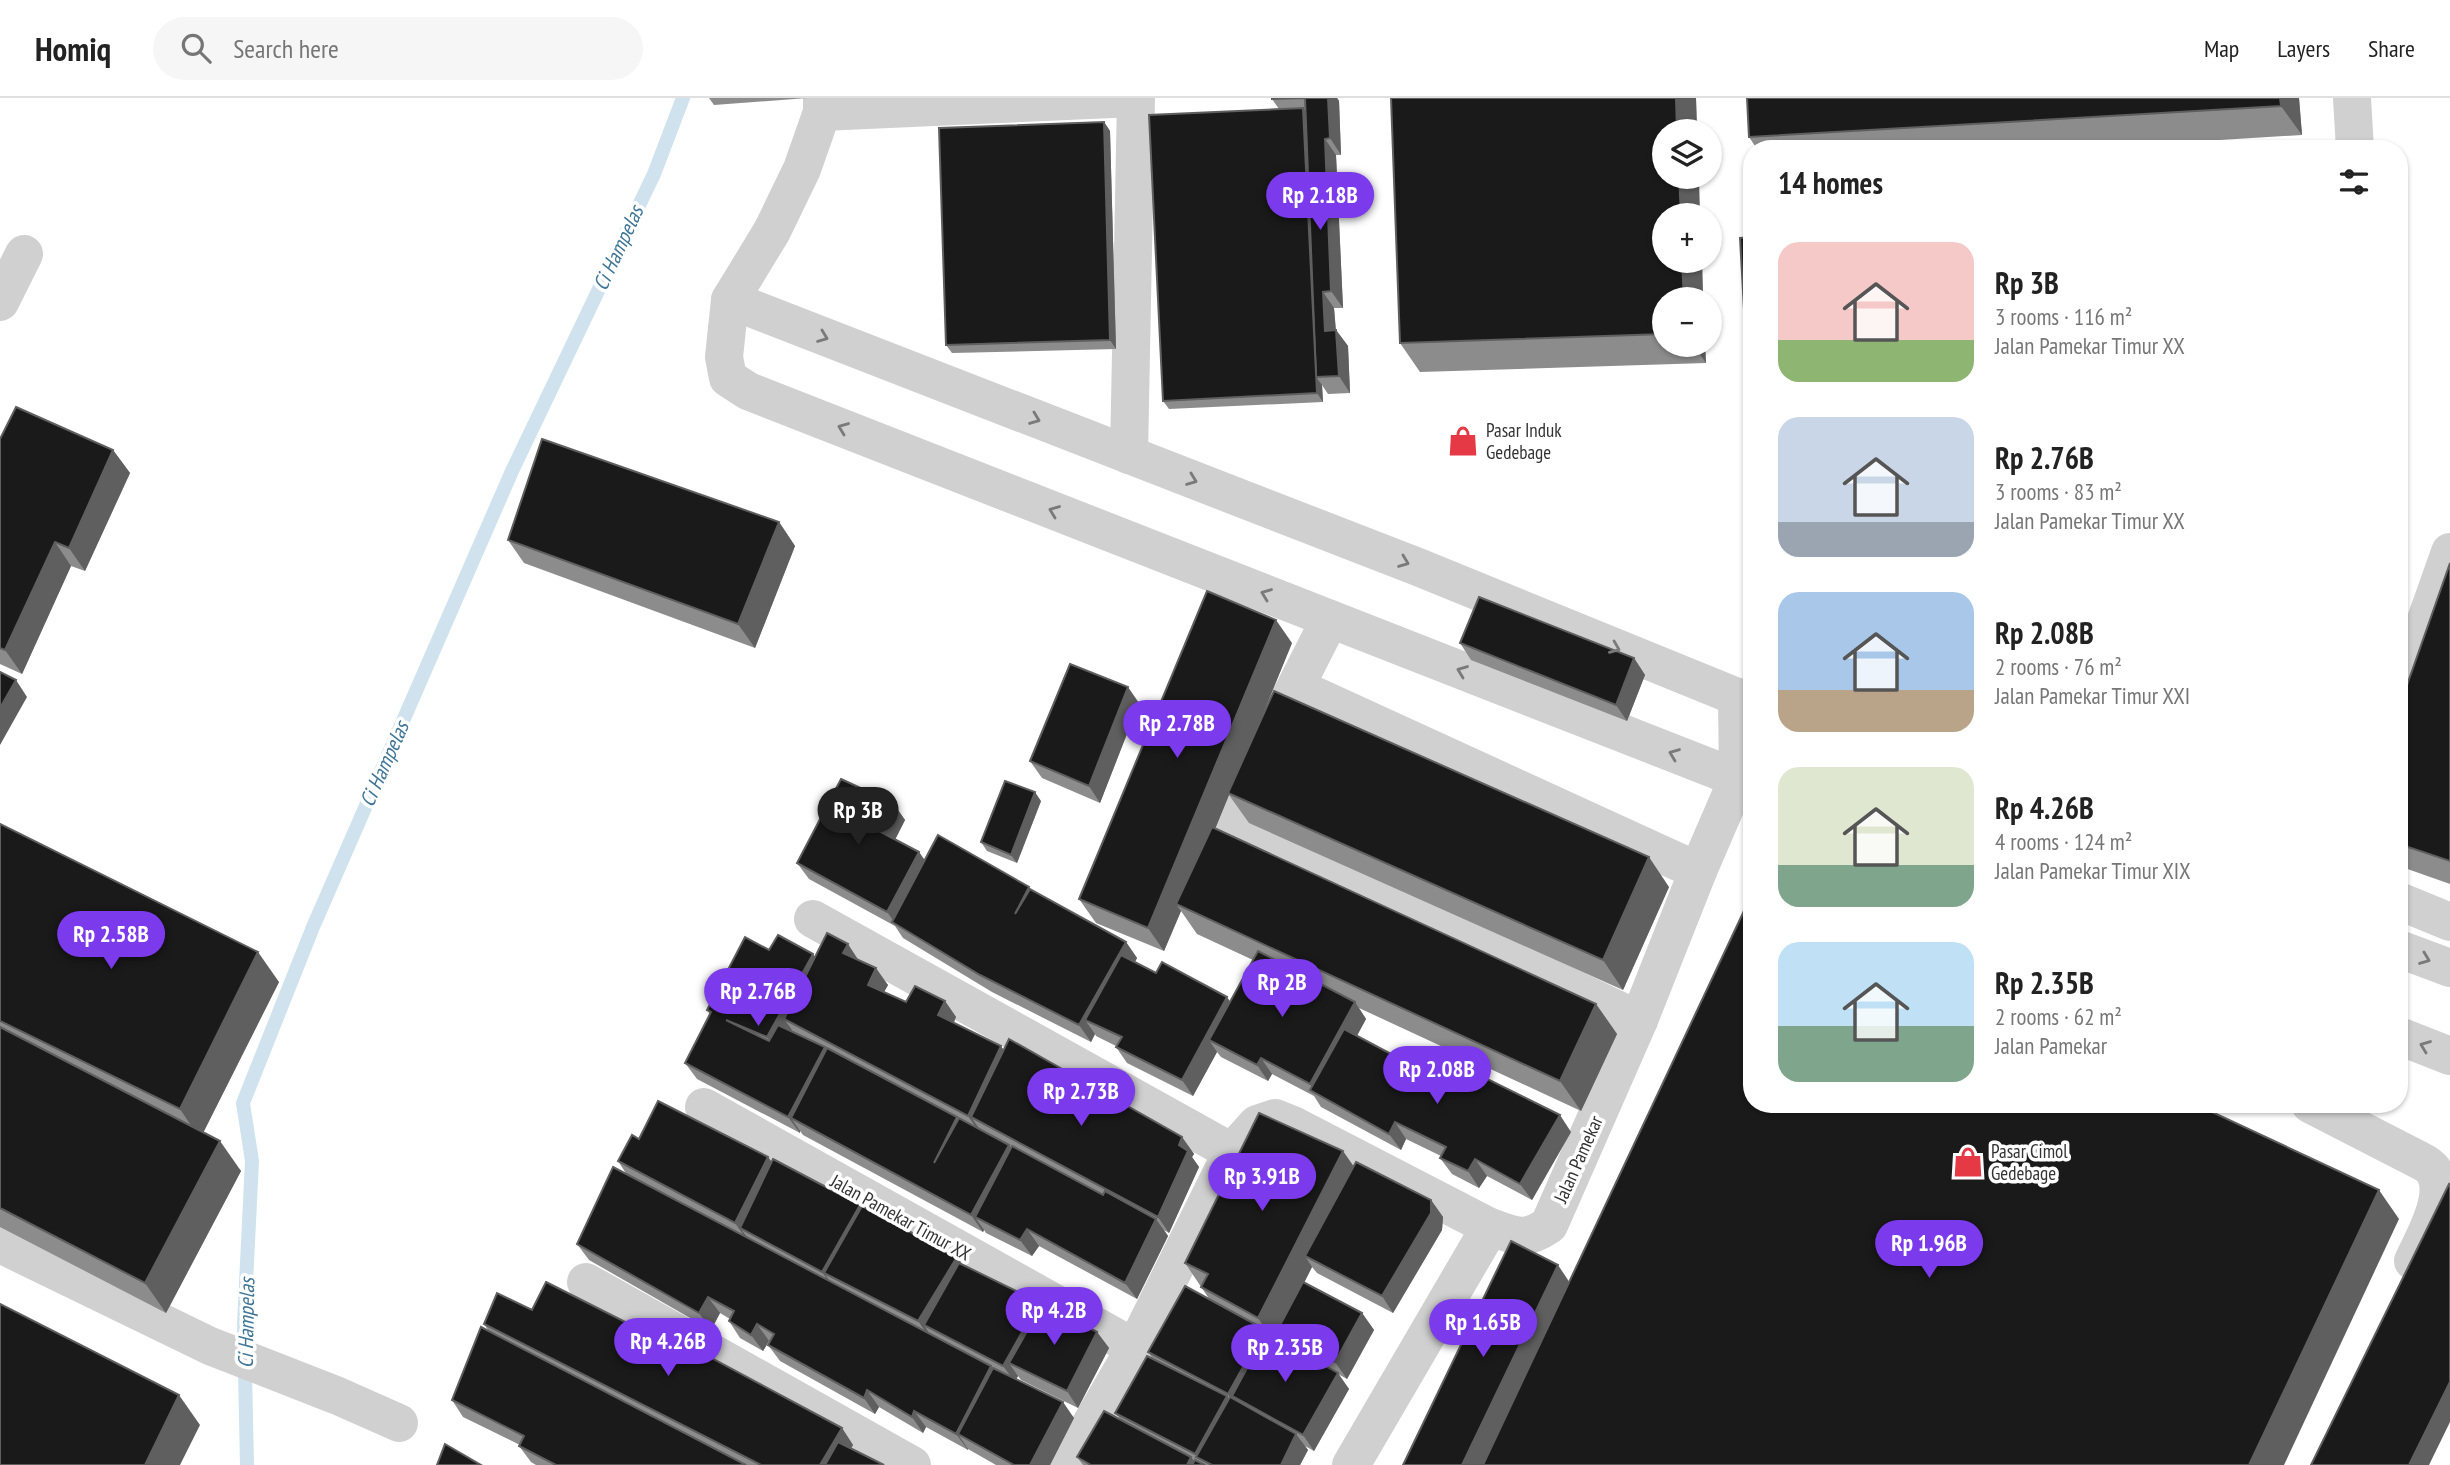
<!DOCTYPE html>
<meta charset="utf-8">
<style>
:root{--surface:#fff;--page:#f6f6f6;--text:#222;--muted:#767676;--line:#e0e0e0;--accent:#7c3aed}
body{margin:0;font-family:"PT Sans Narrow",sans-serif;background:var(--page);color:var(--text);height:100vh;display:flex;flex-direction:column;font-size:26px;white-space:nowrap}
*{box-sizing:border-box;margin:0}
p{font-size:23px;color:var(--muted)}
.icon{flex:none;width:38px;height:38px;fill:none;stroke:currentColor;stroke-width:2;stroke-linecap:round;stroke-linejoin:round}
.map{position:relative;flex:1;overflow:hidden}
.drawer{position:absolute;left:1743px;top:42px;width:665px;height:973px;display:flex;flex-direction:column;background:var(--surface);border-radius:28px;box-shadow:0 2px 5px #0004}
.drawer>*{flex:none}
.tools{position:absolute;left:1652px;top:21px;display:grid;gap:14px}
.tools a{display:grid;place-items:center;width:70px;height:70px;border-radius:50%;background:var(--surface);box-shadow:0 2px 5px #0004;font-size:35px}
.price{position:absolute;translate:-50% -60px;padding:0 16px;border-radius:24px;background:var(--accent);color:#fff;font-size:23px;line-height:46px;filter:drop-shadow(0 2px 4px #0008)}
.price::after{content:'';position:absolute;left:50%;top:42px;width:21px;height:16px;margin-left:-10px;background:inherit;clip-path:polygon(0 0,100% 0,50% 100%)}
.price.active{background:#222;color:#fff}
ul{padding:0;list-style:none}
li{display:flex;align-items:center;gap:21px;height:175px;padding:0 35px}
li span{display:grid;place-items:center;flex:none;width:196px;height:140px;border-radius:21px;color:#555}
li>.icon{margin-inline-start:auto}
span .icon{width:84px;height:84px;fill:#fffc;stroke-width:1}
li b{font-size:30px}
h2{display:flex;justify-content:space-between;align-items:center;height:84px;padding:0 35px;font-size:30px}
header{display:flex;align-items:center;gap:42px;box-sizing:border-box;height:98px;padding:0 35px;background:var(--surface);border-bottom:2px solid var(--line)}
header strong{font-size:33px}
nav{display:flex;gap:38px;margin-inline-start:auto;font-size:24px}
.search{width:490px;height:63px;background:var(--page);display:flex;align-items:center;gap:18px;box-sizing:border-box;padding:0 24px;border-radius:38px;color:var(--muted);font-size:26px}
.map>svg:first-child{display:block}
.lines{fill:none;stroke-linecap:round;stroke-linejoin:round}
.stream{stroke:#cfe2ee;stroke-width:14}
.minor{stroke:#d0d0d0;stroke-width:38}
.wall{fill:#8c8c8c;fill-rule:evenodd}
.shaded-wall{fill:#5f5f5f}
.building{fill:#1a1a1a;stroke:#5f5f5f;stroke-width:2}
.oneway{stroke:#7a7a7a}
.labels{text-anchor:middle;dominant-baseline:central;stroke-width:7;stroke-linejoin:round;paint-order:stroke}
.poi-label{font-size:19px;fill:#333;stroke:#fff;text-anchor:start}
.street-label{font-size:19px;fill:#333;stroke:#fff}
.water-label{font-size:21px;font-style:italic;fill:#3f7597;stroke:#fff}
</style>
<header>
<strong>Homiq</strong>
<div class="search"><svg class="icon" aria-label="search" viewBox="0 0 24 24"><circle cx="10" cy="10" r="6"/><path d="M15 15l6 6"/></svg>Search here</div>
<nav><a>Map</a><a>Layers</a><a>Share</a></nav>
</header>
<div class="map">
<svg width="2450" height="1367" viewBox="0 0 2450 1367">
<rect width="100%" height="100%" fill="#fff"/>
<g class="lines">
<polyline class="stream" points="247,1367 244,1226 252,1063 243,1005 313,829 512,373 654,76 683,0"/>
<g class="minor">
<polyline points="822,0 822,14 802,71 772,133 730,202 724,259 728,280 748,293 1752,686"/>
<polyline points="2352,0 2355,51"/>
<polyline points="822,14 1136,0"/>
<polyline points="730,202 1418,469 1752,605"/>
<polyline points="0,204 24,156"/>
<polyline points="1129,357 1136,0"/>
<polyline points="1330,521 1228,722 1230,732 1237,738 1419,817 1639,922"/>
<polyline points="1296,589 1698,773"/>
<polyline points="2399,598 2450,454"/>
<polyline points="2399,803 2450,824"/>
<polyline points="813,821 1232,1054"/>
<polyline points="2399,851 2450,870"/>
<polyline points="2399,938 2450,958"/>
<path d="M2310 1006 2419 1062C2423 1064 2430 1068 2433 1072 2450 1096 2423 1141 2413 1163"/>
<polyline points="704,1009 1135,1250"/>
<polyline points="0,1146 210,1248 338,1298 399,1325"/>
<polyline points="586,1184 912,1367"/>
<polyline points="1067,1367 1135,1250 1232,1054 1257,1026 1275,1020 1295,1028 1490,1129"/>
<path d="M1351 1367 1490 1129C1517 1138 1524 1144 1549 1127L1639 922 1698 773 1738 680 1737 599"/>
</g>
</g>
<g class="wall">
<polygon points="709,0 807,0 714,7"/>
<polygon points="1337,0 1339,3 1341,57 1336,57 1343,210 1334,210 1336,232 1348,248 1350,295 1328,296 1322,287 1323,304 1169,311 1163,303 1279,11 1272,1"/>
<polygon points="1391,0 1696,0 1697,33 1664,33 1664,163 1702,163 1703,201 1664,201 1664,247 1705,247 1706,265 1420,274 1400,245"/>
<polygon points="2299,0 2302,37 2075,51 1757,51 1749,39"/>
<polygon points="1104,24 1110,33 1116,251 952,255 946,247"/>
<polygon points="0,341 113,352 130,375 85,473 71,468 22,576 0,566"/>
<polygon points="779,424 795,448 755,550 524,465 508,442"/>
<polygon points="2450,465 2450,786 2399,768 2399,610"/>
<polygon points="1292,545 1258,628 1669,789 1623,892 1249,725 1229,697 1215,731 1596,906 1617,936 1581,1013 1359,910 1366,921 1357,938 1423,973 1571,1034 1532,1102 1487,1078 1479,1090 1452,1076 1440,1060 1441,1058 1406,1041 1401,1052 1321,1009 1314,998 1272,976 1268,983 1221,959 1217,954 1193,998 1127,965 1116,949 1116,948 1096,938 1095,936 1091,944 992,894 903,840 895,828 809,781 797,765 893,705 905,722 895,741 919,754 924,762 1029,789 1030,791 1126,844 1137,860 1135,864 1156,875 1230,904 1253,862 1197,836 1181,813 1164,853 1096,825 1079,801"/>
<polygon points="1460,545 1634,560 1645,577 1627,623 1471,562"/>
<polygon points="1139,605 1100,705 1042,680 1030,663"/>
<polygon points="1041,703 1017,765 987,753 981,744"/>
<polygon points="0,726 279,884 203,1035 241,1073 166,1215 0,1129"/>
<polygon points="815,859 859,863 888,887 884,894 906,904 945,903 956,919 954,925 1001,948 1003,952 1182,1039 1194,1056 1192,1059 1199,1069 1169,1135 1164,1132 1168,1138 1137,1201 1039,1148 1032,1158 986,1135 984,1132 983,1134 803,1037 800,1033 800,1035 697,981 685,965 710,916 707,912"/>
<polygon points="639,1041 768,1059 772,1064 860,1107 861,1109 957,1159 962,1166 1039,1204 1041,1208 1097,1234 1109,1250 1078,1310 1021,1282 1018,1278 1016,1281 1074,1320 1050,1367 996,1367 968,1351 968,1352 926,1329 923,1335 879,1309 875,1316 780,1263 768,1247 770,1243 769,1243 763,1253 740,1240 729,1223 730,1221 720,1215 711,1232 589,1162 577,1146 627,1077 618,1063"/>
<path d="M1354 1068 1431 1102 1443 1119 1442 1132 1393 1215 1317 1175 1312 1169 1304 1185 1362 1215 1374 1232 1347 1281 1338 1276 1349 1291 1314 1353 1305 1348 1308 1352 1300 1367H1083L1077 1359 1120 1321 1115 1315 1153 1261 1148 1254 1210 1202 1185 1165ZM1279 1234 1289 1248 1276 1241Z"/>
<polygon points="532,1212 645,1234 842,1330 853,1347 851,1350 884,1367 536,1367 531,1364 519,1348 520,1347 463,1319 452,1302 488,1232 484,1226"/>
</g>
<g class="shaded-wall">
<polygon points="1328,0 1337,0 1339,3 1341,57 1330,40"/>
<polygon points="1676,0 1696,0 1697,33 1677,33"/>
<polygon points="2280,0 2299,0 2302,37 2281,8"/>
<polygon points="1303,10 1309,18 1316,279 1322,287 1323,304 1317,295"/>
<polygon points="1104,24 1110,33 1116,251 1110,242"/>
<polygon points="1325,41 1336,57 1343,210 1331,193"/>
<polygon points="1679,79 1699,79 1700,117 1681,117"/>
<polygon points="1682,163 1702,163 1703,201 1684,201"/>
<polygon points="1323,194 1334,210 1337,249 1325,233"/>
<polygon points="1336,232 1348,248 1350,295 1339,278"/>
<polygon points="1693,247 1705,247 1706,265"/>
<polygon points="113,352 130,375 85,473 69,450"/>
<polygon points="779,424 795,448 755,550 738,526"/>
<polygon points="55,444 71,468 22,576 5,552"/>
<polygon points="1276,522 1292,545 1230,696 1228,695 1229,697 1183,809 1176,806 1181,813 1164,853 1148,830"/>
<polygon points="1634,560 1645,577 1627,623 1616,607"/>
<polygon points="16,582 27,599 0,647 0,610"/>
<polygon points="1128,589 1139,605 1100,705 1089,688"/>
<polygon points="1035,694 1041,703 1017,765 1011,757"/>
<polygon points="893,705 905,722 891,750 879,733"/>
<polygon points="919,754 931,771 896,826 887,814"/>
<polygon points="1649,759 1669,789 1623,892 1603,862"/>
<polygon points="1126,844 1137,860 1099,928 1085,922 1095,936 1091,944 1079,927"/>
<polygon points="848,846 859,863 843,855"/>
<polygon points="258,854 279,884 200,1041 180,1011"/>
<polygon points="813,856 825,873 784,921 792,932 779,956 767,939"/>
<polygon points="876,870 888,887 879,903 868,887"/>
<polygon points="1227,899 1238,915 1209,942 1217,954 1193,998 1182,982"/>
<polygon points="945,903 956,919 949,933 938,917"/>
<polygon points="1355,904 1366,921 1323,999 1317,996 1310,986"/>
<polygon points="1596,906 1617,936 1581,1013 1560,983"/>
<polygon points="1001,948 1012,965 971,1019 981,1033 980,1035 968,1018"/>
<polygon points="825,949 836,966 791,1020 800,1033 800,1035 788,1019"/>
<polygon points="1261,960 1272,976 1268,983 1257,967"/>
<polygon points="1560,1017 1571,1034 1532,1102 1520,1086"/>
<polygon points="1395,1024 1406,1041 1401,1052 1389,1036"/>
<polygon points="1182,1039 1194,1056 1192,1059 1199,1069 1169,1135 1158,1119 1179,1047"/>
<polygon points="220,1043 241,1073 166,1215 145,1185"/>
<polygon points="1009,1047 1020,1064 975,1119 984,1132 983,1134 971,1117"/>
<polygon points="1343,1053 1359,1076 1305,1158 1312,1169 1280,1232 1278,1231 1279,1234 1274,1243 1258,1220"/>
<polygon points="768,1059 779,1075 740,1130 748,1140 747,1142 735,1125"/>
<polygon points="1475,1061 1487,1078 1479,1090 1468,1073"/>
<polygon points="2379,1092 2399,1121 2284,1367 2249,1367"/>
<polygon points="1431,1102 1443,1119 1442,1132 1393,1215 1382,1198"/>
<polygon points="860,1107 871,1124 824,1175 834,1189 833,1190 822,1174"/>
<polygon points="1156,1121 1168,1138 1137,1201 1125,1185"/>
<polygon points="1027,1131 1039,1148 1032,1158 1020,1142"/>
<polygon points="957,1159 968,1175 924,1227 931,1238 930,1240 918,1223"/>
<polygon points="1558,1167 1574,1191 1490,1367 1462,1367"/>
<polygon points="708,1199 720,1215 711,1232 699,1215"/>
<polygon points="1039,1204 1050,1220 1009,1265 1018,1278 1015,1284 1003,1268"/>
<polygon points="1362,1215 1374,1232 1347,1281 1335,1264"/>
<polygon points="757,1226 769,1243 763,1253 751,1237"/>
<polygon points="1264,1231 1275,1247 1232,1298 1241,1310 1239,1313 1228,1296"/>
<polygon points="1097,1234 1109,1250 1078,1310 1067,1293"/>
<polygon points="991,1268 1002,1285 958,1336 968,1351 968,1352 956,1336"/>
<polygon points="1338,1275 1349,1291 1314,1353 1303,1337"/>
<polygon points="2450,1284 2450,1324 2429,1367 2409,1367"/>
<polygon points="867,1292 879,1309 875,1316 864,1300"/>
<polygon points="179,1297 200,1327 180,1367 145,1367"/>
<polygon points="1227,1298 1239,1314 1197,1359 1195,1356"/>
<polygon points="1063,1304 1074,1320 1050,1367 1030,1367"/>
<polygon points="914,1313 926,1329 923,1335 912,1319"/>
<polygon points="842,1330 853,1347 841,1367 820,1367"/>
<polygon points="1296,1336 1308,1352 1300,1367 1281,1367"/>
<polygon points="1191,1359 1197,1367 1187,1367"/>
</g>
<g class="building">
<polygon points="1272,0 1328,0 1330,40 1325,41 1331,193 1323,194 1325,233 1336,232 1339,278 1316,279 1305,0 1272,1"/>
<polygon points="1391,0 1676,0 1677,33 1664,33 1664,79 1679,79 1681,117 1664,117 1664,163 1682,163 1684,201 1664,201 1664,236 1400,245"/>
<polygon points="1747,0 2280,0 2281,8 1749,39"/>
<polygon points="1303,10 1317,295 1163,303 1149,17"/>
<polygon points="1104,24 1110,242 946,247 939,30"/>
<polygon points="1752,139 1752,354 1740,140"/>
<polygon points="16,309 113,352 69,450 55,444 5,552 0,550 0,341"/>
<polygon points="542,341 779,424 738,526 508,442"/>
<polygon points="2450,465 2450,763 2399,746 2399,610"/>
<polygon points="1207,493 1276,522 1148,830 1079,801"/>
<polygon points="1479,499 1634,560 1616,607 1460,545"/>
<polygon points="1070,566 1128,589 1089,688 1030,663"/>
<polygon points="0,574 16,582 0,610"/>
<polygon points="1274,593 1649,759 1603,862 1228,695"/>
<polygon points="841,681 893,705 879,733 919,754 887,814 797,765"/>
<polygon points="1005,683 1035,694 1011,757 981,744"/>
<polygon points="0,726 258,854 180,1011 0,923"/>
<polygon points="1212,729 1596,906 1560,983 1176,806"/>
<polygon points="938,737 1029,789 1015,816 1030,791 1126,844 1079,927 980,877 892,824"/>
<polygon points="1750,800 1752,800 1752,1006 2195,1006 2379,1092 2249,1367 1483,1367"/>
<polygon points="827,835 848,846 843,855 876,870 868,887 906,904 915,888 945,903 938,917 1001,948 968,1018 784,921"/>
<polygon points="778,837 813,856 767,939 726,922 769,943 778,927 825,949 788,1019 685,965 711,914 707,912 745,839 769,852"/>
<polygon points="1258,853 1355,904 1310,986 1261,960 1257,967 1209,942"/>
<polygon points="1121,857 1156,875 1162,864 1227,899 1182,982 1116,949 1122,939 1085,922"/>
<polygon points="0,929 220,1043 145,1185 0,1110"/>
<polygon points="1344,931 1423,973 1433,954 1560,1017 1520,1086 1475,1061 1468,1073 1440,1060 1446,1049 1395,1024 1389,1036 1310,992"/>
<polygon points="1009,941 1182,1039 1179,1047 1188,1053 1158,1119 971,1019"/>
<polygon points="827,950 957,1019 934,1065 959,1020 1009,1047 971,1117 791,1020"/>
<polygon points="658,1003 768,1059 735,1125 618,1063 632,1037 639,1041"/>
<polygon points="1259,1015 1343,1053 1258,1220 1201,1189 1208,1176 1185,1165"/>
<polygon points="1012,1048 1103,1097 1105,1093 1156,1121 1125,1185 1027,1131 1020,1142 975,1119"/>
<polygon points="773,1061 860,1107 822,1174 740,1130"/>
<polygon points="1356,1064 1431,1102 1431,1115 1382,1198 1305,1158"/>
<polygon points="613,1069 991,1268 956,1336 914,1313 912,1319 867,1292 864,1300 768,1247 774,1236 757,1226 751,1237 729,1223 734,1213 708,1199 699,1215 577,1146"/>
<polygon points="2449,1086 2450,1087 2450,1284 2409,1367 2311,1367"/>
<polygon points="862,1108 957,1159 918,1223 824,1175"/>
<polygon points="1511,1143 1558,1167 1462,1367 1403,1367"/>
<polygon points="959,1165 1039,1204 1003,1268 924,1227"/>
<polygon points="546,1184 645,1234 650,1227 842,1330 820,1367 761,1367 484,1226 497,1195 532,1212"/>
<polygon points="1303,1184 1362,1215 1335,1264 1278,1231"/>
<polygon points="1185,1188 1264,1231 1228,1296 1148,1254"/>
<polygon points="1043,1205 1097,1234 1067,1293 1009,1265"/>
<polygon points="0,1206 179,1297 145,1367 0,1367"/>
<polygon points="481,1229 746,1367 556,1367 519,1348 524,1338 452,1302"/>
<polygon points="1266,1235 1338,1275 1303,1337 1232,1298"/>
<polygon points="1147,1258 1227,1298 1195,1356 1115,1315"/>
<polygon points="993,1270 1063,1304 1030,1367 1014,1367 958,1336"/>
<polygon points="1230,1299 1296,1336 1281,1367 1212,1367 1196,1359"/>
<polygon points="1104,1313 1191,1359 1187,1367 1091,1367 1077,1359"/>
<polygon points="838,1344 884,1367 825,1367"/>
<polygon points="445,1346 481,1367 437,1367"/>
<polygon points="1195,1362 1205,1367 1192,1367"/>
</g>
<defs><path id="oneway-chevron" d="M-2-3.5L2.5 0L-2 3.5" fill="none" stroke-width="1.6" stroke-linecap="round" stroke-linejoin="round" transform="scale(1.75)"/></defs>
<g class="oneway">
<use href="#oneway-chevron" transform="translate(823 239) rotate(21)"/>
<use href="#oneway-chevron" transform="translate(1035 321) rotate(21)"/>
<use href="#oneway-chevron" transform="translate(843 330) rotate(-159)"/>
<use href="#oneway-chevron" transform="translate(1192 382) rotate(21)"/>
<use href="#oneway-chevron" transform="translate(1054 413) rotate(-159)"/>
<use href="#oneway-chevron" transform="translate(1404 464) rotate(21)"/>
<use href="#oneway-chevron" transform="translate(1266 496) rotate(-159)"/>
<use href="#oneway-chevron" transform="translate(1615 550) rotate(22)"/>
<use href="#oneway-chevron" transform="translate(1462 573) rotate(-159)"/>
<use href="#oneway-chevron" transform="translate(1674 656) rotate(-159)"/>
<use href="#oneway-chevron" transform="translate(2425 861) rotate(21)"/>
<use href="#oneway-chevron" transform="translate(2425 948) rotate(-159)"/>
</g>
<defs>
<g id="shop-bare" transform="scale(2.415)"><path d="M-5-2.5h2.3a2.7 3.5 0 0 1 5.4 0H5L5.5 6h-11ZM-1.5-2.5h3a1.5 2.3 0 0 0-3 0Z" fill="#e63946" stroke="#fff" stroke-width="2.5" paint-order="stroke"/></g>
</defs>
<g fill-rule="evenodd">
<use href="#shop-bare" x="1463" y="343"/>
<use href="#shop-bare" x="1968" y="1064"/>
</g>
<g class="labels">
<g class="poi-label">
<text x="1486" y="332">Pasar Induk<tspan x="1486" dy="22">Gedebage</tspan></text>
<text x="1991" y="1053">Pasar Cimol<tspan x="1991" dy="22">Gedebage</tspan></text>
</g>
<g class="street-label">
<text transform="translate(1578 1061) rotate(-66)">Jalan Pamekar</text>
<text transform="translate(901 1119) rotate(29)">Jalan Pamekar Timur XX</text>
</g>
<g class="water-label">
<text transform="translate(618 150) rotate(-65)">Ci Hampelas</text>
<text transform="translate(384 666) rotate(-66)">Ci Hampelas</text>
<text transform="translate(246 1225) rotate(-89)">Ci Hampelas</text>
</g>
</g>
</svg>
<div class="tools">
<a><svg class="icon" aria-label="layers" viewBox="0 0 24 24"><path d="M12 4l9 5-9 5-9-5zM3 14l9 5 9-5"/></svg></a>
<a>+</a>
<a>−</a>
</div>
<b class="price" style="left:1320px;top:134px">Rp 2.18B</b>
<b class="price" style="left:1177px;top:662px">Rp 2.78B</b>
<b class="price active" style="left:858px;top:749px">Rp 3B</b>
<b class="price" style="left:111px;top:873px">Rp 2.58B</b>
<b class="price" style="left:1282px;top:921px">Rp 2B</b>
<b class="price" style="left:758px;top:930px">Rp 2.76B</b>
<b class="price" style="left:1437px;top:1008px">Rp 2.08B</b>
<b class="price" style="left:1081px;top:1030px">Rp 2.73B</b>
<b class="price" style="left:1262px;top:1115px">Rp 3.91B</b>
<b class="price" style="left:1929px;top:1182px">Rp 1.96B</b>
<b class="price" style="left:1054px;top:1249px">Rp 4.2B</b>
<b class="price" style="left:1483px;top:1261px">Rp 1.65B</b>
<b class="price" style="left:668px;top:1280px">Rp 4.26B</b>
<b class="price" style="left:1285px;top:1286px">Rp 2.35B</b>
<section class="drawer">
<h2>14 homes<svg class="icon" aria-label="filters" viewBox="0 0 24 24"><path d="M4 7h16M4 17h16"/><circle cx="9" cy="7" r="2"/><circle cx="15" cy="17" r="2"/></svg></h2>
<ul>
<li><span style="background:linear-gradient(#f6c9c9 70%,#8fb573 0)"><svg class="icon" aria-label="home" viewBox="0 0 24 24"><path d="M3 11l9-7 9 7M6 9v11h12V9"/></svg></span><div><b>Rp 3B</b><p>3 rooms · 116 m²</p><p>Jalan Pamekar Timur XX</p></div></li>
<li><span style="background:linear-gradient(#c9d6e8 75%,#9aa5b1 0)"><svg class="icon" aria-label="home" viewBox="0 0 24 24"><path d="M3 11l9-7 9 7M6 9v11h12V9"/></svg></span><div><b>Rp 2.76B</b><p>3 rooms · 83 m²</p><p>Jalan Pamekar Timur XX</p></div></li>
<li><span style="background:linear-gradient(#a9c7e8 70%,#b9a48a 0)"><svg class="icon" aria-label="home" viewBox="0 0 24 24"><path d="M3 11l9-7 9 7M6 9v11h12V9"/></svg></span><div><b>Rp 2.08B</b><p>2 rooms · 76 m²</p><p>Jalan Pamekar Timur XXI</p></div></li>
<li><span style="background:linear-gradient(#dfe7d0 70%,#7fa58c 0)"><svg class="icon" aria-label="home" viewBox="0 0 24 24"><path d="M3 11l9-7 9 7M6 9v11h12V9"/></svg></span><div><b>Rp 4.26B</b><p>4 rooms · 124 m²</p><p>Jalan Pamekar Timur XIX</p></div></li>
<li><span style="background:linear-gradient(#bfe0f5 60%,#7fa58c 0)"><svg class="icon" aria-label="home" viewBox="0 0 24 24"><path d="M3 11l9-7 9 7M6 9v11h12V9"/></svg></span><div><b>Rp 2.35B</b><p>2 rooms · 62 m²</p><p>Jalan Pamekar</p></div></li>
</ul>
</section>
</div>
